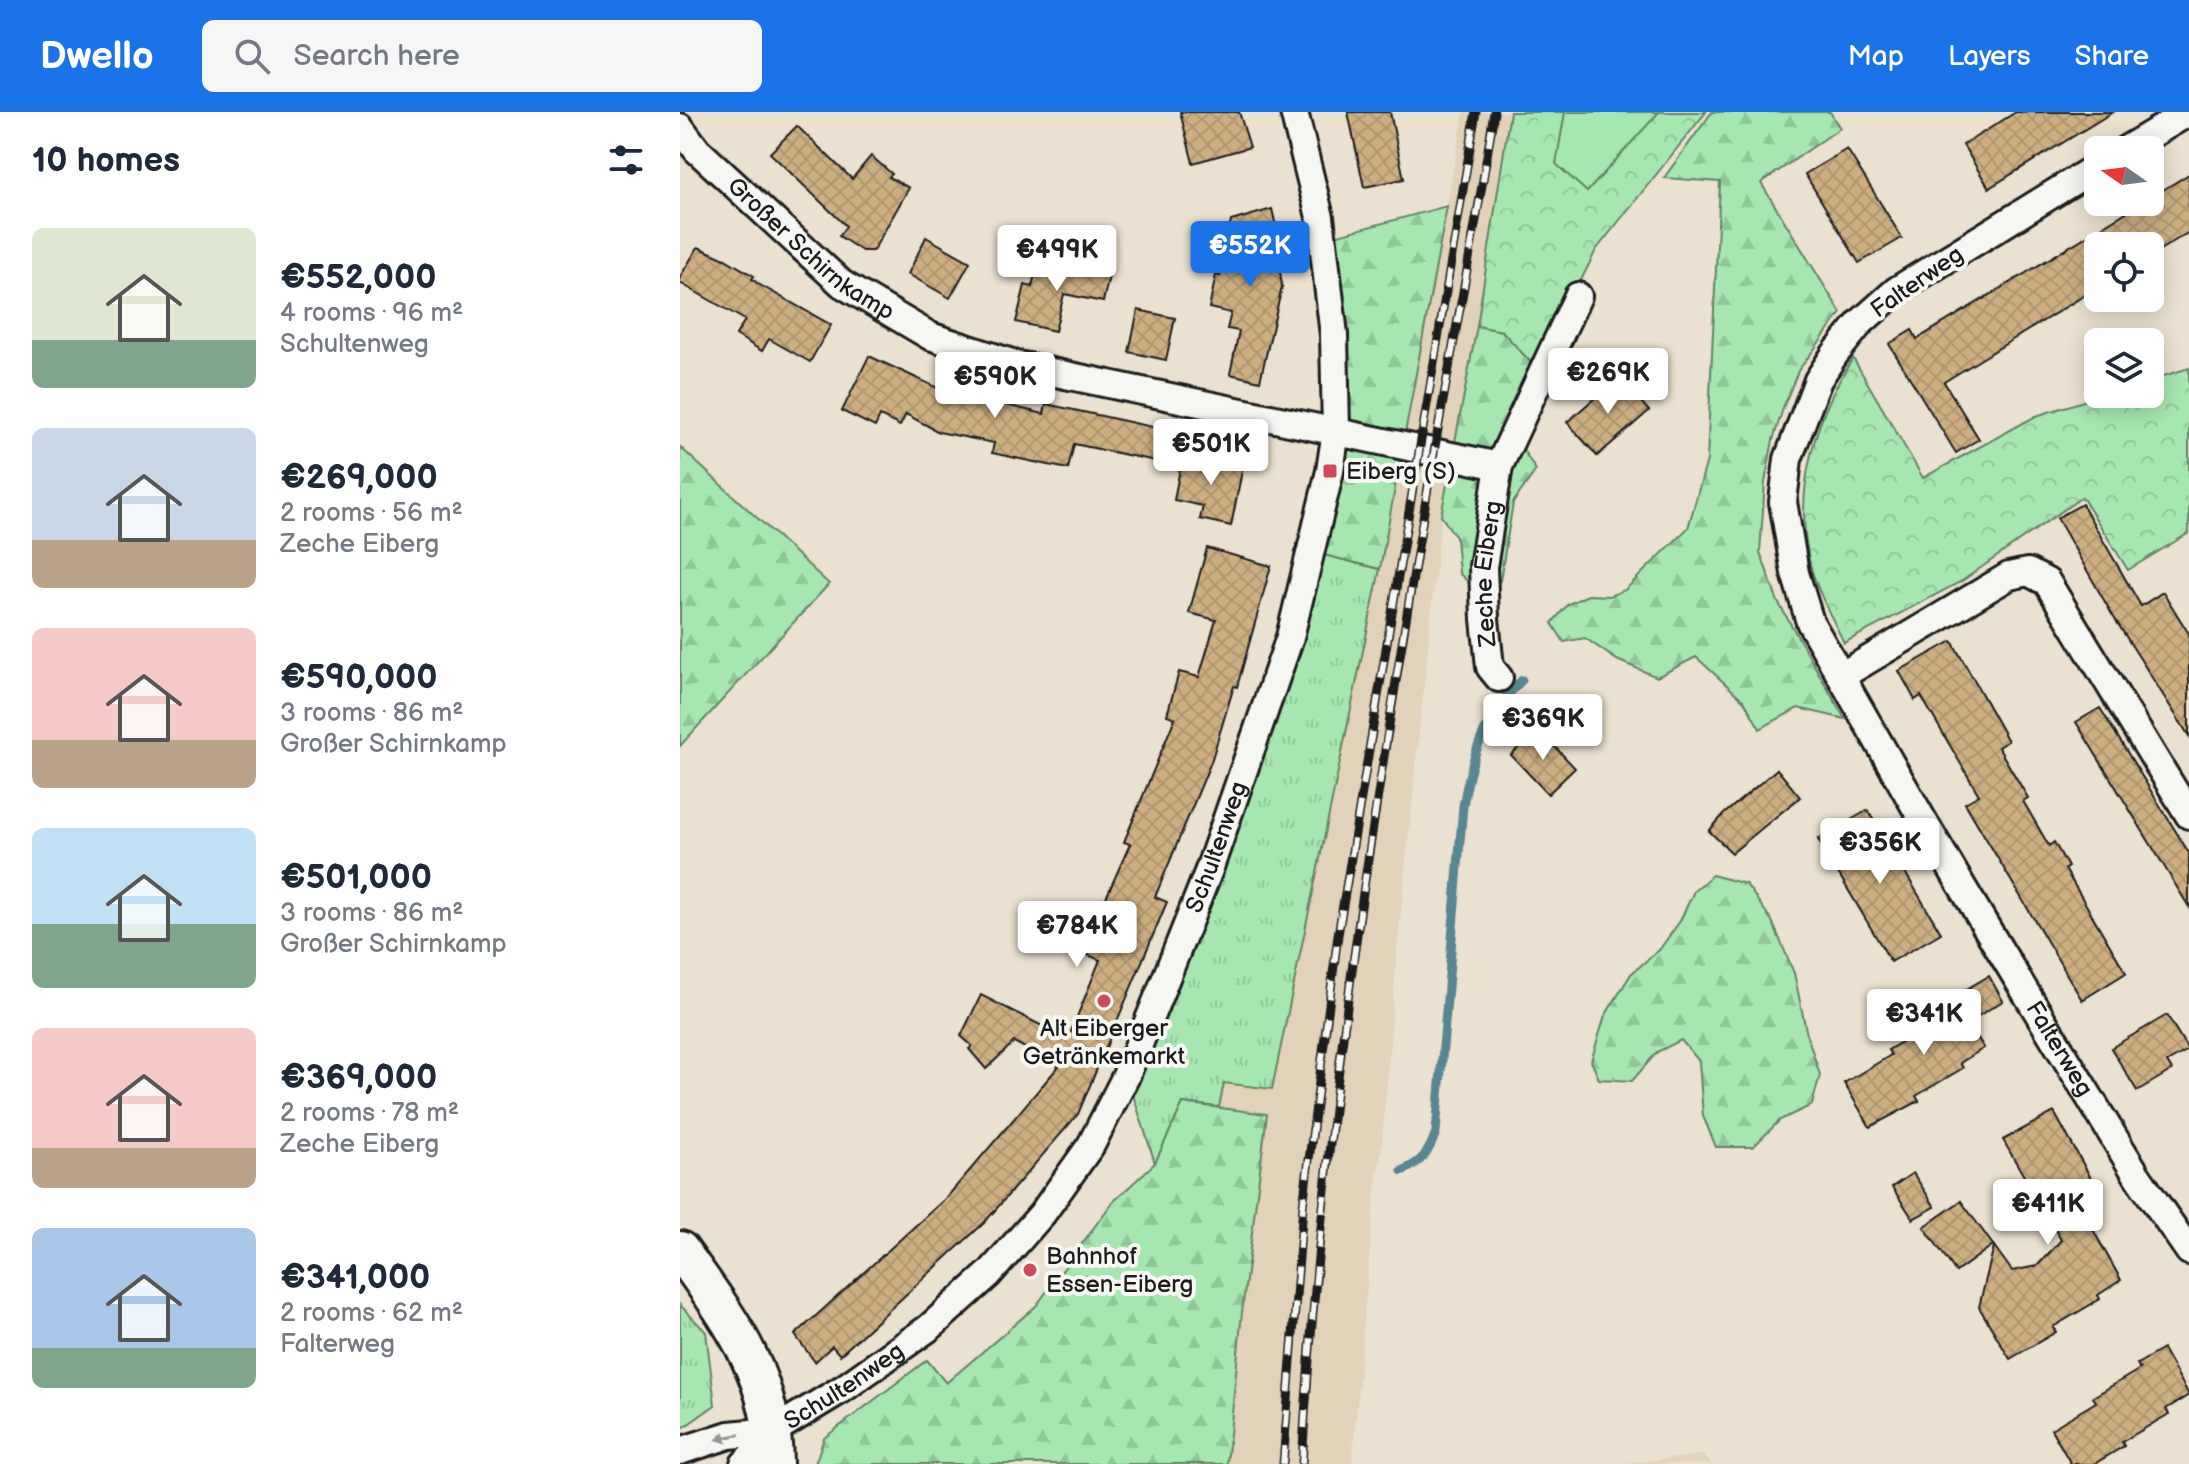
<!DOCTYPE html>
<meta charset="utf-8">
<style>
:root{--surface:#fff;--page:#f6f6f7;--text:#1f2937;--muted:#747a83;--accent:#1a73e8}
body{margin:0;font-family:"Balsamiq Sans",sans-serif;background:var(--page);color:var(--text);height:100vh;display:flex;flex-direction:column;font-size:30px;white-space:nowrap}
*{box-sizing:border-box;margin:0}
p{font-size:26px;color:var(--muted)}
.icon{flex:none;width:44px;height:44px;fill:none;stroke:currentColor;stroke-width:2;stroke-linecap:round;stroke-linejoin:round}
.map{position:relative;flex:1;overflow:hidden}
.drawer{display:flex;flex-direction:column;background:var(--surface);width:680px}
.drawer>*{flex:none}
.needle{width:52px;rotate:284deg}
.controls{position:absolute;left:1404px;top:24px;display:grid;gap:16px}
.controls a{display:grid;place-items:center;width:80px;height:80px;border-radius:12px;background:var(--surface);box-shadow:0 4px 20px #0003;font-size:40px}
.price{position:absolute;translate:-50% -68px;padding:0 18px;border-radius:8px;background:#fff;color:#222;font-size:26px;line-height:52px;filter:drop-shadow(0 2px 4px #0008)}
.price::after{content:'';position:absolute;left:50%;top:48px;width:24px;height:18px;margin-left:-12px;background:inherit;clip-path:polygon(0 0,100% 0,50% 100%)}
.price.active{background:var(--accent);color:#fff}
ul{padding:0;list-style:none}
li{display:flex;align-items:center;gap:24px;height:200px;padding:0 32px}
li span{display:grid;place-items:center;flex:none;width:224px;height:160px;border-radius:12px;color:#555}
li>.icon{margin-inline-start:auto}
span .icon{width:96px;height:96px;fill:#fffc;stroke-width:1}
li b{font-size:34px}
h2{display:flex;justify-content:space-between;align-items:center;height:96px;padding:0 32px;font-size:34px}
header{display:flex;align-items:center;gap:48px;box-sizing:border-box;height:112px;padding:0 40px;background:var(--accent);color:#fff}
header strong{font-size:38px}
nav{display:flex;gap:44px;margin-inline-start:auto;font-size:28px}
.search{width:560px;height:72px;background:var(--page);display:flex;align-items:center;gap:20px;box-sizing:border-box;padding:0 28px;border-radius:12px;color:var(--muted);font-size:30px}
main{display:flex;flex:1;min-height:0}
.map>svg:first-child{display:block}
.built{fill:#e2d2b9}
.grass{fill:url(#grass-tufts);stroke:#618266;stroke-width:2}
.forest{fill:url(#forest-firs);stroke:#618266;stroke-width:2}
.park{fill:url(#park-crowns);stroke:#618266;stroke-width:2}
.pitch{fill:#a6e7b1;stroke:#618266;stroke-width:2}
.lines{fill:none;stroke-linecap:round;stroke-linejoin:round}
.stream{stroke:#598692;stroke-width:9}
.building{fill:url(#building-cross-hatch);stroke:#1c1c1c;stroke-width:2}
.street-casing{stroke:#1c1c1c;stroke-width:32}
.secondary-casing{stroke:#1c1c1c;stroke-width:42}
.street{stroke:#f6f6f2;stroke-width:26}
.secondary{stroke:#f6f6f2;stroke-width:36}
.rail-casing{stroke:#1c1c1c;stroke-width:9}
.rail{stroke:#f6f6f2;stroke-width:6;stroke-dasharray:18;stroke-linecap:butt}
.oneway{fill:#949492}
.poi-dot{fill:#d1495b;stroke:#f6f6f2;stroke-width:3}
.labels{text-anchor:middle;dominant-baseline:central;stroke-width:8;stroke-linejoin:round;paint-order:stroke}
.street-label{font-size:24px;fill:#1c1c1c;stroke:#f6f6f2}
.poi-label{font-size:24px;fill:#1c1c1c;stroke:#f6f6f2;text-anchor:start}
</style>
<header>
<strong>Dwello</strong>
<div class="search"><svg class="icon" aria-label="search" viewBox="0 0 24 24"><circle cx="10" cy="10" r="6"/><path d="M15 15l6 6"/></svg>Search here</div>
<nav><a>Map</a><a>Layers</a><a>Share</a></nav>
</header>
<main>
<section class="drawer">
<h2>10 homes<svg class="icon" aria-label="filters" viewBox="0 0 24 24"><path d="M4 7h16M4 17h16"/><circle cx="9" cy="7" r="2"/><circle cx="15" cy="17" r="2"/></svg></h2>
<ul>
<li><span style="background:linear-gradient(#dfe7d0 70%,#7fa58c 0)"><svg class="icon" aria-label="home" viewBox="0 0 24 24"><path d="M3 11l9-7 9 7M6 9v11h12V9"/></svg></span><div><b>€552,000</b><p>4 rooms · 96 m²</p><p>Schultenweg</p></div></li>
<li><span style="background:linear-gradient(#c9d6e8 70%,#b9a48a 0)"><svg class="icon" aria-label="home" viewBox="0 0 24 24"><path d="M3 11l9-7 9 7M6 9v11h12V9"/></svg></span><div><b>€269,000</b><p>2 rooms · 56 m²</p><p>Zeche Eiberg</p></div></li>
<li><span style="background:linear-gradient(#f6c9c9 70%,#b9a48a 0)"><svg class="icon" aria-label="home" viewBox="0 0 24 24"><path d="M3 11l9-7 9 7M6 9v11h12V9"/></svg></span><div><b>€590,000</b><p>3 rooms · 86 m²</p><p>Großer Schirnkamp</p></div></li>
<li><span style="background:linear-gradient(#bfe0f5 60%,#7fa58c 0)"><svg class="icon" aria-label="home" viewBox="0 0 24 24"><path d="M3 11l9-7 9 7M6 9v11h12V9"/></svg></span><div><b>€501,000</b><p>3 rooms · 86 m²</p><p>Großer Schirnkamp</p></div></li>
<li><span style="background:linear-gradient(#f6c9c9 75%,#b9a48a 0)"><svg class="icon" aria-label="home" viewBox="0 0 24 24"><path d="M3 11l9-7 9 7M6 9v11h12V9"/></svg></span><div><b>€369,000</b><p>2 rooms · 78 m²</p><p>Zeche Eiberg</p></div></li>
<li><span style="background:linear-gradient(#a9c7e8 75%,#7fa58c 0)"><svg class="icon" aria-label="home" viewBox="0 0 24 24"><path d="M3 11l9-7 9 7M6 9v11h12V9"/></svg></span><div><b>€341,000</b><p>2 rooms · 62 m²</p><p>Falterweg</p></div></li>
</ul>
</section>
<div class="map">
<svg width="1509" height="1352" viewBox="0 0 1509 1352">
<defs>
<pattern id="grass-tufts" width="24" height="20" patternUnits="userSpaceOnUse" patternTransform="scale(2)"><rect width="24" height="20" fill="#a6e7b1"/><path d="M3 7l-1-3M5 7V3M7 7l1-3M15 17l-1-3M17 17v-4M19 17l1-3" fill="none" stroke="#8ec698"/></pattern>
<pattern id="forest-firs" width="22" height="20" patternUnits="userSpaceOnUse" patternTransform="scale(2)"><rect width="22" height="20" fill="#a6e7b1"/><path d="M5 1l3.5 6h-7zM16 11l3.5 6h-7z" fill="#8ec698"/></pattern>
<pattern id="park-crowns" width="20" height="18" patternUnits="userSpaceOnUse" patternTransform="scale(2)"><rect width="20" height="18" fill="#a6e7b1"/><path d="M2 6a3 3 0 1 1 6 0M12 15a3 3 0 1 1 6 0" fill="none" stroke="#8ec698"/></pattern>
<pattern id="building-cross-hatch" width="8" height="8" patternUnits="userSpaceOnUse" patternTransform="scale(2)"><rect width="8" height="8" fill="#ceaf82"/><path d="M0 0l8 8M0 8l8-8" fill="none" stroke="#b09670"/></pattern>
</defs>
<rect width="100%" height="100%" fill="#eae1d0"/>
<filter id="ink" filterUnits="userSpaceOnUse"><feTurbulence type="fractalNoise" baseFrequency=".0125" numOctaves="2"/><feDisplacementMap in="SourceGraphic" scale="16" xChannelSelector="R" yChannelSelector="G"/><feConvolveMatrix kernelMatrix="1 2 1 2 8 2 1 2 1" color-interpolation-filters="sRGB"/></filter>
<g filter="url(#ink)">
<g class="built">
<polygon points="784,0 830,0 797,214 761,404 718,829 702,1030 693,1100 672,1352 547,1352 562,1200 587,1003 539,995 544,971 592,976 700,457"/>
<polygon points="1023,1343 1031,1352 938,1352"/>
</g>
<g class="grass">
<polygon points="632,440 700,457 592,977 544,971 539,995 503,991 475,1051 447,964"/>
<polygon points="0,1193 26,1220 35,1293 0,1318"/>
</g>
<g class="forest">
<polygon points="1032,0 1150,0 1160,16 1081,71 1161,201 1118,259 1104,293 1093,328 1085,370 1080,440 1098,490 1165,607 1118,596 1080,617 1064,589 1016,545 977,565 937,548 905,526 884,530 872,511 888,492 908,483 929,484 945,478 1008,416 1027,348 1040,70 984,66"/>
<polygon points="767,94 700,457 632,440 651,359 643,127"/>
<polygon points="797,214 822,219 857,257 830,318 856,358 833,391 820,469 793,475 779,461 776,425 761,404"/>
<polygon points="0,335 149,472 0,634"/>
<polygon points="1032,763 1066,772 1092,809 1114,861 1127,923 1140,963 1132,993 1100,1008 1073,1035 1036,1035 1023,1004 1019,949 1001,928 977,940 952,969 919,967 911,949 925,904 951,862 980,837 1000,809 1014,779"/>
<polygon points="503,991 587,1002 562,1200 547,1352 135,1352 144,1326 247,1248 266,1271 356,1194 432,1091 475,1051"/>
</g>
<g class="park">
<polygon points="830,0 1026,0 916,138 857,257 822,219 797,214"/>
<path d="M1173 246 1243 366 1356 304 1426 282H1470V268L1509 256V421L1448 458 1402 385 1282 469 1164 531C1152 505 1137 480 1130 452 1113 380 1134 306 1173 246Z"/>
</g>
<polygon class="pitch" points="885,0 979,0 907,80 876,52"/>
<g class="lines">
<path class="stream" d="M722 1059C742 1050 749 1041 756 1020L783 694C792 642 804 605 842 568"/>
</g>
<g class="building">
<polygon points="500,0 559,0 570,35 513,51"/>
<polygon points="668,0 710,0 724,67 684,75"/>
<polygon points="1336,0 1433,0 1309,76 1283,33"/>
<polygon points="117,14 172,67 191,44 212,62 209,65 229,76 193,139 182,139 159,124 166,114 90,41"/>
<polygon points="1167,37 1222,126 1179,151 1125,62"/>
<polygon points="1509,62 1509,120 1470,144 1470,134 1418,134 1418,175 1264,270 1299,327 1276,341 1209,232 1232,218 1237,227 1463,90 1470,90 1470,86"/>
<polygon points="592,97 600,132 597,136 602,175 580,269 550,262 559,219 547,217 551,201 529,196 536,163 540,164 551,109"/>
<polygon points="246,125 290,150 270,186 228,162"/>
<polygon points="18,135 45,147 74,164 72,167 80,173 151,213 130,250 89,227 82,239 56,223 65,208 0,171 0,165"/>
<polygon points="358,149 429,164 423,190 384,182 375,219 336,210 345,173 352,175"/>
<polygon points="458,198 495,206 486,248 449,240"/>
<polygon points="189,244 288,290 290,279 314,283 313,290 364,302 366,292 482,317 476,349 394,332 388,357 312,341 314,331 259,320 226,302 220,314 200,304 195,315 162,299"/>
<polygon points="939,265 969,299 917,344 887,310"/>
<polygon points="534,343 564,349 551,414 520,407 523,394 494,388 502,346 532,351"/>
<polygon points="1402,392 1461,494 1483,480 1509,522 1509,624 1433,504 1377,406"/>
<polygon points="527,436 591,454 557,575 554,574 531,650 475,785 487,790 398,1002 304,1111 160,1243 152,1234 135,1250 115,1223 267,1085 379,954 334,930 306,957 289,937 292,934 281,924 301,883 388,927 420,848 396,838 415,794 421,797 450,732 444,730 495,606 487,603 499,560 519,565 536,508 509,501"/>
<polygon points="1272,529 1328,629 1318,635 1348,686 1343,689 1369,734 1374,730 1388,755 1385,757 1446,861 1402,888 1285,691 1299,683 1241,584 1235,588 1219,559"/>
<polygon points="1420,596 1509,741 1509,795 1396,610"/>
<polygon points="858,617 895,656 868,682 831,643"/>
<polygon points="1097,657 1120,685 1052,741 1029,719 1044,702"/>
<polygon points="1188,698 1261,821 1211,850 1138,727"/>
<polygon points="1309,864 1323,889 1288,910 1304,936 1280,951 1283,956 1236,984 1239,989 1190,1015 1164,971 1211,943 1208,938 1255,910 1252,905 1276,890 1279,894 1273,885"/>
<polygon points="1487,903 1508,938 1487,950 1492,958 1457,979 1431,936"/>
<polygon points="1374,1000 1412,1068 1392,1080 1441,1168 1418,1183 1420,1187 1373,1215 1376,1220 1330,1247 1299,1195 1314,1134 1332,1159 1357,1154 1381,1128 1323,1028"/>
<polygon points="1233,1061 1255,1095 1233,1107 1212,1075"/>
<polygon points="1281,1089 1313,1133 1276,1160 1244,1115"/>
<polygon points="1483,1237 1509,1283 1486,1297 1489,1302 1442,1330 1444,1334 1414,1352 1391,1352 1371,1317 1416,1290 1413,1285 1460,1257 1457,1252"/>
</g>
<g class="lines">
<g class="street-casing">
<g id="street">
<path id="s1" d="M0 15 17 38 162 172 250 224 338 253 819 354"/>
<polyline points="1445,38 1509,0"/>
<path id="s2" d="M1418 54 1217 178 1180 211 1155 242 1138 268 1108 347 1103 390 1115 461 1130 510 1241 705 1315 830 1458 1065 1509 1139"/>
<polyline points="1161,564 1329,464 1348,460 1367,470 1509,703"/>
<path id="s3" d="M819 566 810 555 805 507 803 455 819 354 898 184"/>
<polyline points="0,1339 49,1323 93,1319"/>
<path id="s4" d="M64 1352 93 1319 164 1276 250 1215 309 1162 362 1102 411 1033 446 964 488 861 529 758 610 525 650 359 656 319 654 223 640 105 614 0"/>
</g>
</g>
<g class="secondary-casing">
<path id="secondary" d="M0 1138C50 1208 93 1262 94 1352"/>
</g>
<use href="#street" class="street"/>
<use href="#secondary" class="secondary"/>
<g class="rail-casing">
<g id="rail">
<polyline points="603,1352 623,1094 658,823 796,0"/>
<path d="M622 1352C641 1016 696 683 752 352 772 234 796 118 814 0"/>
</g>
</g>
<use href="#rail" class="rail"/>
</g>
<defs><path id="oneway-solid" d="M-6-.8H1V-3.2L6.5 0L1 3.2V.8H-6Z" transform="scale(2)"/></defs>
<use class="oneway" href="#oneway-solid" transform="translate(48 1325) rotate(168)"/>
</g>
<g class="poi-dot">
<rect x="642" y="351" width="16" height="16" rx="4"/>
<circle cx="424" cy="889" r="8"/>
<circle cx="350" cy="1158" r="8"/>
</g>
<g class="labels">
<g class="street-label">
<text stroke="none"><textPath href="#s1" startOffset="180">Großer Schirnkamp</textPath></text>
<text transform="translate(1237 170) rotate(-35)">Falterweg</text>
<text stroke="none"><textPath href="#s3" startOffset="108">Zeche Eiberg</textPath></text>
<text stroke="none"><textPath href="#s4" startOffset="800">Schultenweg</textPath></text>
<text stroke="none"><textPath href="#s2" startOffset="1102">Falterweg</textPath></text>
<text stroke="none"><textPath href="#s4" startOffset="128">Schultenweg</textPath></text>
</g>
<g class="poi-label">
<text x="666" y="359">Eiberg (S)</text>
<text x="424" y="916" text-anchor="middle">Alt Eiberger<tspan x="424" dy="28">Getränkemarkt</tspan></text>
<text x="366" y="1144">Bahnhof<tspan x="366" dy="28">Essen-Eiberg</tspan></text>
</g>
</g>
</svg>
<div class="controls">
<a><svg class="needle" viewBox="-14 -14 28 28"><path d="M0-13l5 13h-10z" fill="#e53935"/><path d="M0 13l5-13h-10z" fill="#747a83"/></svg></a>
<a><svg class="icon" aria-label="locate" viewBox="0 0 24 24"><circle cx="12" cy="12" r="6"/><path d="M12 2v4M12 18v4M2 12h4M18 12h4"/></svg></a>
<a><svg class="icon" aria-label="layers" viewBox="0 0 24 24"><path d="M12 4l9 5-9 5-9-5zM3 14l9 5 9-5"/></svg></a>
</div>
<b class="price active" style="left:570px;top:177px">€552K</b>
<b class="price" style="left:377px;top:181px">€499K</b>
<b class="price" style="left:928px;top:304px">€269K</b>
<b class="price" style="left:315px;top:308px">€590K</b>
<b class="price" style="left:531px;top:375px">€501K</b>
<b class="price" style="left:863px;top:650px">€369K</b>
<b class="price" style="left:1200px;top:774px">€356K</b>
<b class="price" style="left:397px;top:857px">€784K</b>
<b class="price" style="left:1244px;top:945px">€341K</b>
<b class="price" style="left:1368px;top:1135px">€411K</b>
</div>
</main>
